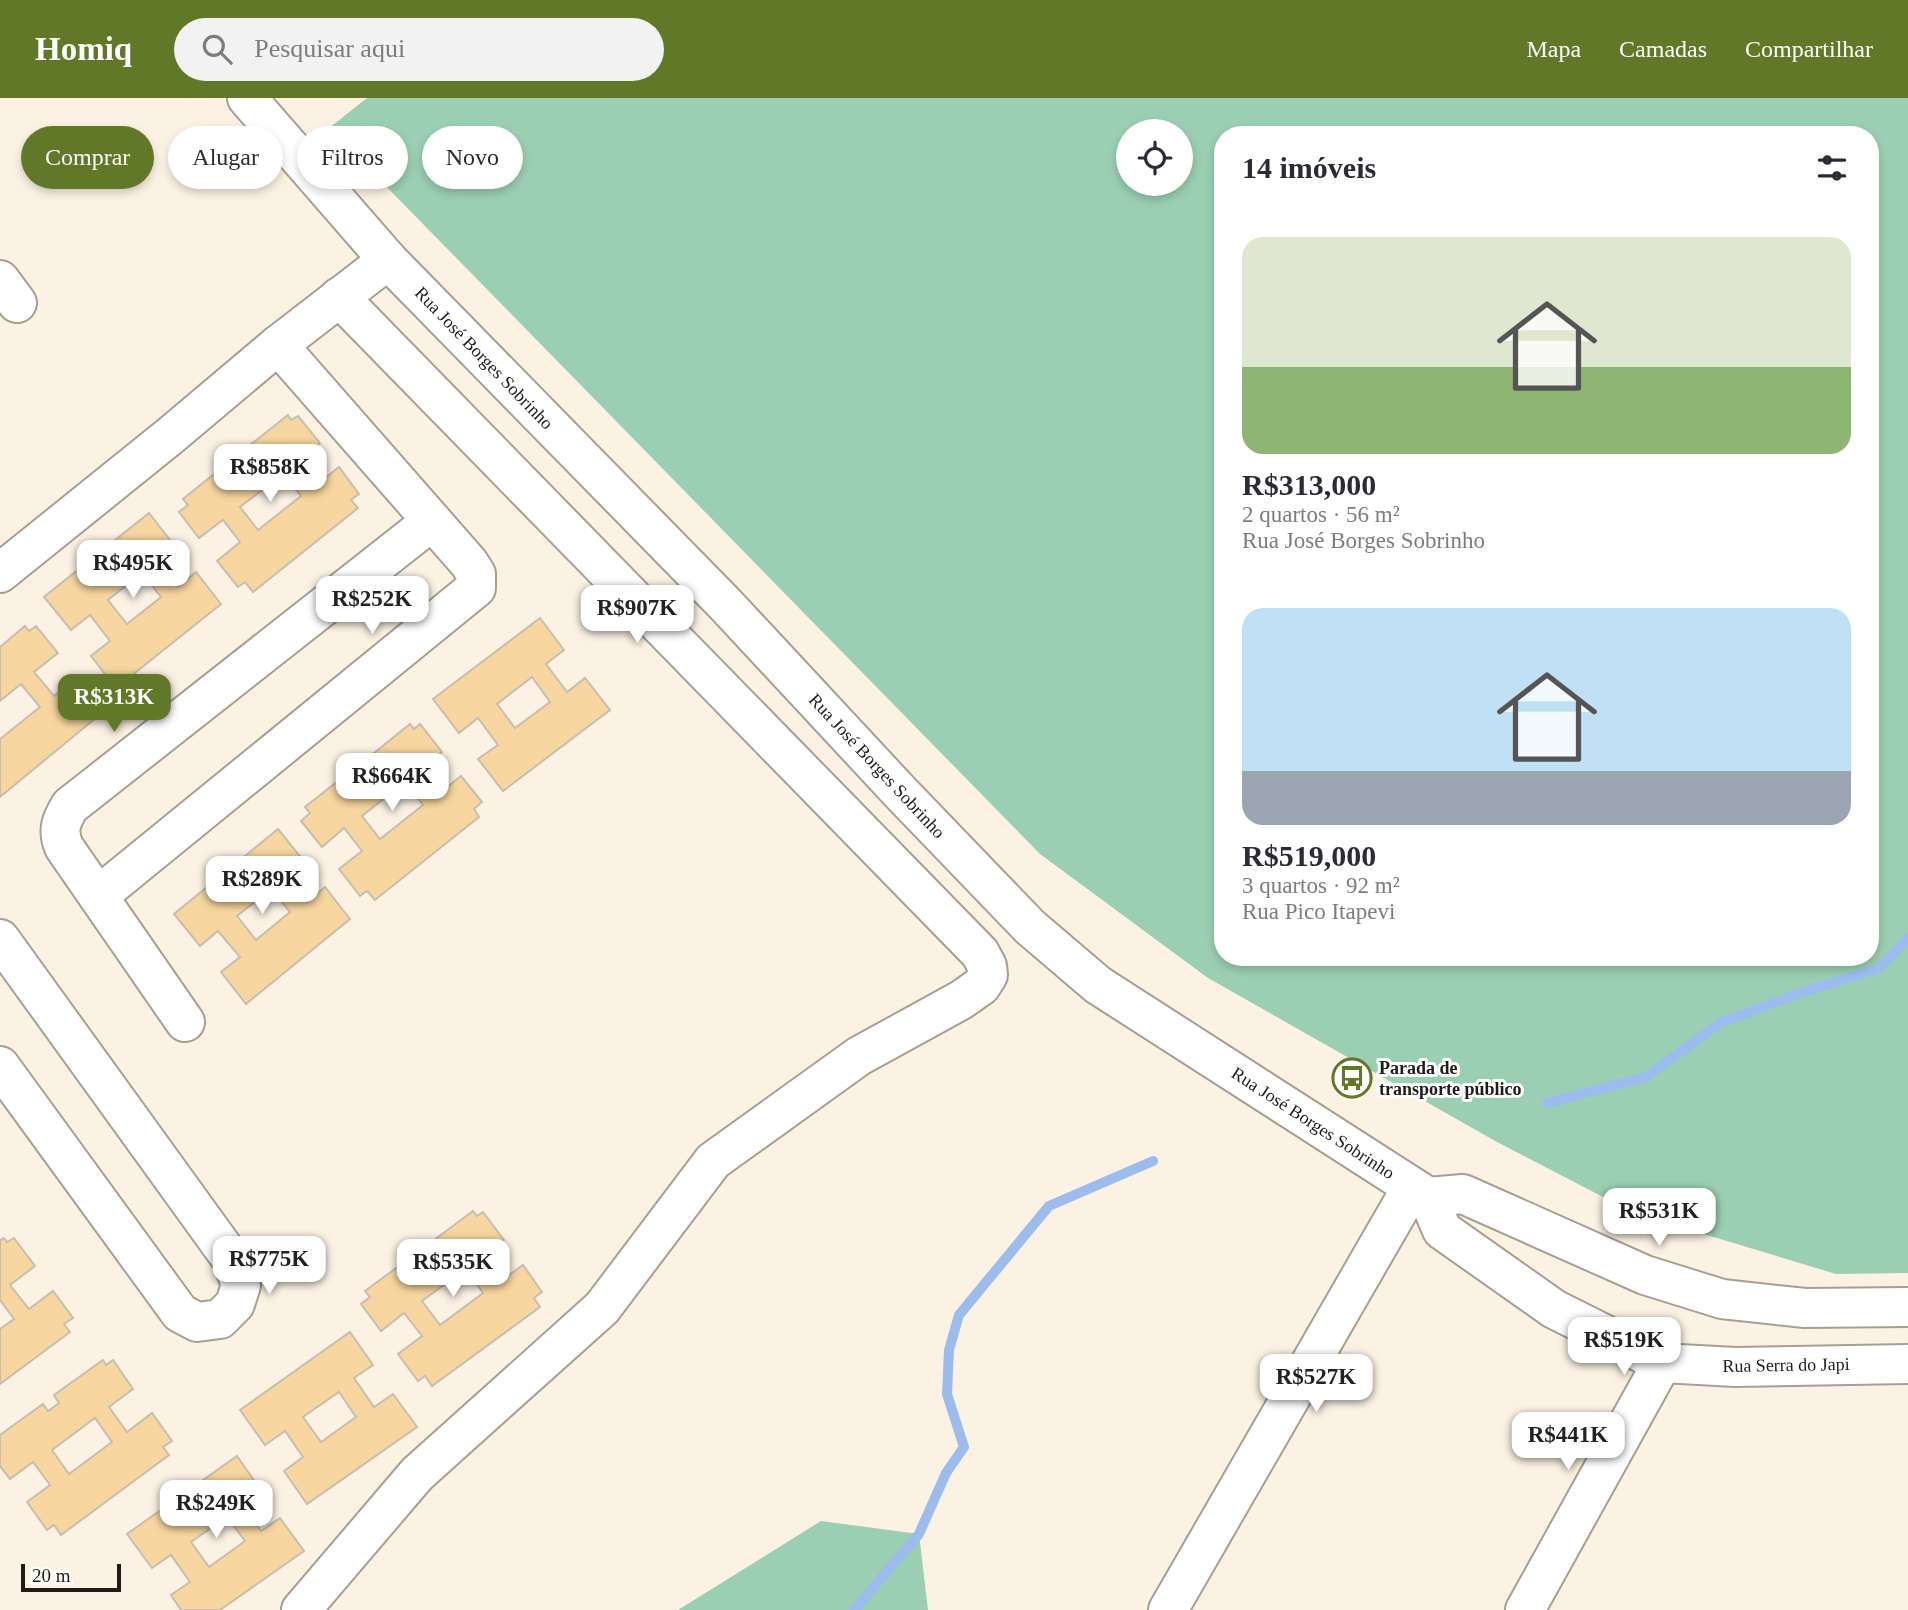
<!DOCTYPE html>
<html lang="pt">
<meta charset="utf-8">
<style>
:root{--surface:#fff;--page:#f2f2f3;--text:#2b2b33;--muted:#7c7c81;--accent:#627829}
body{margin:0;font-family:"Times New Roman",serif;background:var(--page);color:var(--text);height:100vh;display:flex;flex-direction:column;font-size:26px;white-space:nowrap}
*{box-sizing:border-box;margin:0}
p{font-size:23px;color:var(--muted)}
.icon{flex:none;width:38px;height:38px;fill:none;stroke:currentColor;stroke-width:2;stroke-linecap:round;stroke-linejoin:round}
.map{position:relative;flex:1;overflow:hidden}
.details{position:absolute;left:1214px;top:28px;width:665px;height:840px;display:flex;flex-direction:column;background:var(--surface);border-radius:28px;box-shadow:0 4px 10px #0003}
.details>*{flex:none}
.hud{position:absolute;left:21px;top:28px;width:665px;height:63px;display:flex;gap:14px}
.fabs{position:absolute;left:1116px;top:21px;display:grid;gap:14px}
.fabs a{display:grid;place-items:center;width:77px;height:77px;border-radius:50%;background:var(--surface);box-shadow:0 4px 10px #0003;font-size:35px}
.scale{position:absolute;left:21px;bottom:18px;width:100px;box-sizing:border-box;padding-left:7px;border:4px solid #1f1c17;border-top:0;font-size:19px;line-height:24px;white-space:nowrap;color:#1f1c17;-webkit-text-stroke:5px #fff;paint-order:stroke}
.price{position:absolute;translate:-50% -60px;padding:0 16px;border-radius:14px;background:#fff;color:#222;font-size:23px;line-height:46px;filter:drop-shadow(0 2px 4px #0008)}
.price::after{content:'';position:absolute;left:50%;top:42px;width:21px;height:16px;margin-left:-10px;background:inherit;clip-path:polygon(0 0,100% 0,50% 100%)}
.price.on{background:var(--accent);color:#fff}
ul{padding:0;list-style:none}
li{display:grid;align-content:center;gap:14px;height:371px;padding:0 28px}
li span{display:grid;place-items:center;height:217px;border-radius:21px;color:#555}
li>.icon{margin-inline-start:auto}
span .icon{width:126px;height:126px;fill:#fffc;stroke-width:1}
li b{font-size:30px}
h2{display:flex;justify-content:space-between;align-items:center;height:84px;padding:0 28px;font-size:30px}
.pill{padding:0 24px;border-radius:32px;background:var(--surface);box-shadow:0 4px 10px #0003;font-size:24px;line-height:63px}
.pill.on{background:var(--accent);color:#fff}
header{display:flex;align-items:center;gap:42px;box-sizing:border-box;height:98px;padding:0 35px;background:var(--accent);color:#fff}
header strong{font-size:33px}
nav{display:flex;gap:38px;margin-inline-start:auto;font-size:24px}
.search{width:490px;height:63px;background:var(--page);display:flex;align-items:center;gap:18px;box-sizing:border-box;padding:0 24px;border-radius:38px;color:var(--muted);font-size:26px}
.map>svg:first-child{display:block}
.green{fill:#9bcfb3;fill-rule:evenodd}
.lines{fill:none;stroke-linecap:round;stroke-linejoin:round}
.stream{stroke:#9bbced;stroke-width:10}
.building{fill:#f8d69f;stroke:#c7beb0;stroke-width:2;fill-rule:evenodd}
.minor-casing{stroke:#a89f92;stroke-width:42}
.minor{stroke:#fff;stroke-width:38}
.labels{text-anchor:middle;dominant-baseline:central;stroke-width:6;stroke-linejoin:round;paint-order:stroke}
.street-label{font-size:18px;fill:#1f1c17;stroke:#fff}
.poi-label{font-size:18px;font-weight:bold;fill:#1f1c17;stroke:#fff;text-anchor:start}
</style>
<header>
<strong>Homiq</strong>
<div class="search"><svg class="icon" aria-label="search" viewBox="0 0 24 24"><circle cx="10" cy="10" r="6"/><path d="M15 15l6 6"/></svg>Pesquisar aqui</div>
<nav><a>Mapa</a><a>Camadas</a><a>Compartilhar</a></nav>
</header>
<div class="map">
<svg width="1908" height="1512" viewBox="0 0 1908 1512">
<rect width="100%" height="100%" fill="#fcf2e4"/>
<g class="green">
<path d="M367 0H1908V1175L1836 1176 1634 1115 1497 1044 1208 880 1040 756 329 30ZM1129 33H1181V86H1129ZM1223 37H1871V859H1223Z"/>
<polygon points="821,1423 919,1436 928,1512 678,1512"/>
</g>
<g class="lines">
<g class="stream">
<polyline points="1547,1005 1646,979 1720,925 1809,892 1878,871 1908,841"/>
<polyline points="854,1512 919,1436 946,1375 964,1349 947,1296 949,1252 959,1217 1049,1108 1153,1063"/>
</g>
</g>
<g class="building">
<path d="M288 317 291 322 298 318 320 345 296 364 315 388 339 369 359 396 351 402 358 410 253 494 245 484 238 489 217 463 240 444 223 422 199 440 179 414 188 407 183 401 229 364 236 371 246 363 240 355ZM283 376 301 398 258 432 240 409Z"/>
<path d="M149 415 174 447 156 461 178 489 196 474 221 506 116 590 91 558 110 543 90 517 71 532 44 499ZM142 475 161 499 127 526 108 502Z"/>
<path d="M540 520 564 552 546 566 567 594 585 580 610 612 503 693 478 661 498 647 478 620 459 635 433 601ZM532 579 550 604 515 630 497 606Z"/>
<polygon points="25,528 29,533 36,528 58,555 34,574 54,598 77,579 99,605 90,612 97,619 0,699 0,641 40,609 21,586 0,603 0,549"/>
<path d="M410 626 414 631 420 626 442 654 418 673 437 697 461 678 482 704 474 711 479 719 375 802 367 793 360 798 339 771 362 753 344 730 322 749 301 723 310 715 305 709 352 672 358 680 369 671 363 664ZM405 684 423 707 380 741 362 718Z"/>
<path d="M278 731 303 762 285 777 307 804 325 789 350 821 246 906 221 874 240 859 218 833 200 848 174 816ZM271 791 290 814 256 842 237 818Z"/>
<path d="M473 1113 477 1118 483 1114 504 1142 480 1160 498 1185 523 1167 542 1194 534 1200 540 1209 432 1288 425 1278 418 1283 398 1256 422 1238 404 1215 381 1233 361 1206 370 1199 365 1193 414 1157 419 1165 431 1157 425 1149ZM466 1171 483 1195 440 1227 422 1203Z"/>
<polygon points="4,1140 7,1144 14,1140 35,1168 10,1187 29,1211 53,1193 73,1220 64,1226 70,1234 0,1286 0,1231 14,1221 0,1202 0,1142"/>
<path d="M350 1234 373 1267 354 1280 374 1309 393 1296 417 1329 307 1406 284 1373 303 1359 285 1333 265 1347 240 1312ZM339 1294 356 1319 321 1344 303 1319Z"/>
<path d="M103 1262 106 1267 113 1262 133 1291 109 1309 127 1334 152 1315 172 1343 163 1349 169 1357 61 1437 54 1427 47 1432 27 1404 50 1387 33 1364 10 1381 0 1368V1337L43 1306 48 1313 59 1305 54 1297ZM95 1320 112 1344 69 1376 52 1352Z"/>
<path d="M237 1358 260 1391 241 1405 261 1433 280 1420 304 1453 220 1512H181L171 1497 190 1484 171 1457 152 1470 127 1436ZM227 1419 245 1443 209 1469 191 1444Z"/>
</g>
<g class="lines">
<g class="minor-casing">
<g id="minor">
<polyline points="247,0 388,162 726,507 900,694 1030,829 1098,887 1428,1099"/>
<polyline points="0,182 17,205"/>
<polyline points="0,475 170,338 278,247 388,162"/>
<polyline points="98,798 476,490 476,476 469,465 278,247"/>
<polyline points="0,841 232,1162 241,1187 235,1206 220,1221 197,1224 180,1215 0,968"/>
<path d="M185 924 64 749C57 732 61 723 70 708L432 423"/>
<polyline points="1428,1099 1442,1132 1554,1211 1662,1265 1735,1269 1908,1266"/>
<polyline points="1428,1099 1463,1096 1645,1177 1722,1201 1805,1210 1908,1209"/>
<polyline points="301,1512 417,1376 602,1210 713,1063 859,958 961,902 981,888 988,877 987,868 980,855 339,199"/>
<polyline points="1168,1512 1412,1089"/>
<polyline points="1525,1512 1662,1265"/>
</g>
</g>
<use href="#minor" class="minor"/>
</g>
<defs>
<g id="bus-ring" transform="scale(2.0125)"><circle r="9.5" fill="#fff" stroke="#627829" stroke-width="1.5"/><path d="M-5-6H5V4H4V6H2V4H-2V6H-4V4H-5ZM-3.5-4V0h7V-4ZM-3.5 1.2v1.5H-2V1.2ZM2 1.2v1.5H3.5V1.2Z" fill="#627829"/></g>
</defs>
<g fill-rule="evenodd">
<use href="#bus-ring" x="1352" y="980"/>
</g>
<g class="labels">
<g class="street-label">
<text transform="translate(484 260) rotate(46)">Rua José Borges Sobrinho</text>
<text transform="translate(877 668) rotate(47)">Rua José Borges Sobrinho</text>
<text transform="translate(1313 1025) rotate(33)">Rua José Borges Sobrinho</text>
<text transform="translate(1786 1267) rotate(-1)">Rua Serra do Japi</text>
</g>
<g class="poi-label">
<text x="1379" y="970">Parada de<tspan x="1379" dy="21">transporte público</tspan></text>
</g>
</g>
</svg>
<div class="fabs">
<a><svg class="icon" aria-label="locate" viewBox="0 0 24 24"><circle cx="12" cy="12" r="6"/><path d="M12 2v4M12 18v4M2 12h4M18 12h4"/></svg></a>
</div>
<div class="scale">20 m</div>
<b class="price" style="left:270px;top:406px">R$858K</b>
<b class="price" style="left:133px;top:502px">R$495K</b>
<b class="price" style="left:372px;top:538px">R$252K</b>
<b class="price" style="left:637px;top:547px">R$907K</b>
<b class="price on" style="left:114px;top:636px">R$313K</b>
<b class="price" style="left:392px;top:715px">R$664K</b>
<b class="price" style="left:262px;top:818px">R$289K</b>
<b class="price" style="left:1659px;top:1150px">R$531K</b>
<b class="price" style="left:269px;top:1198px">R$775K</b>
<b class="price" style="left:453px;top:1201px">R$535K</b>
<b class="price" style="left:1624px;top:1279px">R$519K</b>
<b class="price" style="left:1316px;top:1316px">R$527K</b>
<b class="price" style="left:1568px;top:1374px">R$441K</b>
<b class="price" style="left:216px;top:1442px">R$249K</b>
<div class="hud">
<a class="pill on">Comprar</a>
<a class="pill">Alugar</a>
<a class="pill">Filtros</a>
<a class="pill">Novo</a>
</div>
<section class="details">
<h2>14 imóveis<svg class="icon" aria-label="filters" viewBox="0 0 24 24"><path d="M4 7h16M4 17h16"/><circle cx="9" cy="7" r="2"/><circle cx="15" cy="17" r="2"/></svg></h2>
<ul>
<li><span style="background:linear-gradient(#dfe7d0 60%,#8fb573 0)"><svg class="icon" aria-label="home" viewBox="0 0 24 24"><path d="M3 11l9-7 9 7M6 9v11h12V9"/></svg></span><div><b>R$313,000</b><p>2 quartos · 56 m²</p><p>Rua José Borges Sobrinho</p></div></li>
<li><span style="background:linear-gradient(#bfe0f5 75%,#9aa5b1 0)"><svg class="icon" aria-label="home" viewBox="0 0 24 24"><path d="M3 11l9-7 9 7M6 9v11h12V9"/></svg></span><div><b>R$519,000</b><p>3 quartos · 92 m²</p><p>Rua Pico Itapevi</p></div></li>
</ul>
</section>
</div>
